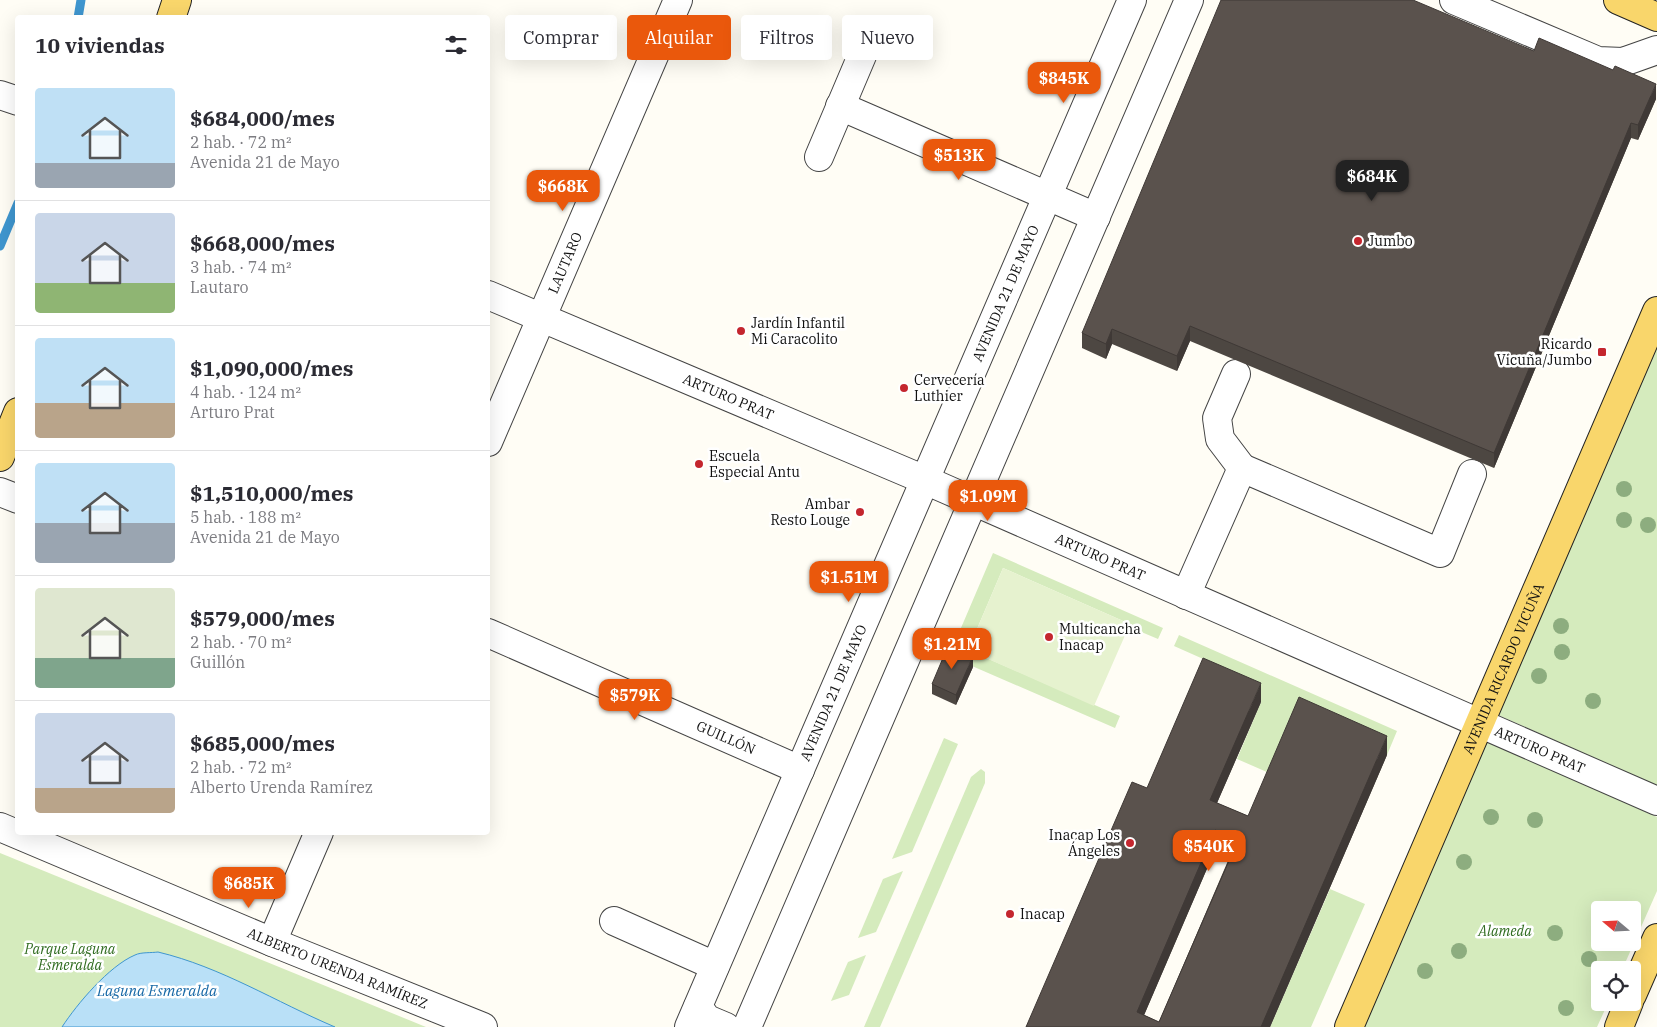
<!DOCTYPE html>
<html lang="es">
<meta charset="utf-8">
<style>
:root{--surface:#fff;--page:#f2f2f3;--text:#2b2b33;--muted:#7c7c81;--line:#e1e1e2;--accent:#ea580c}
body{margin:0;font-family:"IBM Plex Serif",serif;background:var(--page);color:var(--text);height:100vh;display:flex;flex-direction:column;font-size:19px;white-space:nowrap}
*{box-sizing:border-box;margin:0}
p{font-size:16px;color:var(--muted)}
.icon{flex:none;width:28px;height:28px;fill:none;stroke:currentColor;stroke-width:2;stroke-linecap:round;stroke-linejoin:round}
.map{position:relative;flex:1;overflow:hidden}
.side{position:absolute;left:15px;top:15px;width:475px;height:820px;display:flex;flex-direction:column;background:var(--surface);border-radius:5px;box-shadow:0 5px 20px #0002}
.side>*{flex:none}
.hud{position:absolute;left:505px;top:15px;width:475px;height:45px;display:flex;gap:10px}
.needle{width:32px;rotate:289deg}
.buttons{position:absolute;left:1591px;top:901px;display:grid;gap:10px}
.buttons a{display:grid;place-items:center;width:50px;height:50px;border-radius:5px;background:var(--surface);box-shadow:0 5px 20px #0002;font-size:25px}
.price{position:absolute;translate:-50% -42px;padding:0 11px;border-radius:10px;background:var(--accent);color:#fff;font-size:16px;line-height:32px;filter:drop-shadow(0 1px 2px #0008)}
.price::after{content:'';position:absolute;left:50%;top:30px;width:15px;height:11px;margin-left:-8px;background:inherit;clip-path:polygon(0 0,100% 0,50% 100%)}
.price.on{background:#222;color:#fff}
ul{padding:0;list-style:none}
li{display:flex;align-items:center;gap:15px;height:125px;padding:0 20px}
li+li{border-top:1px solid var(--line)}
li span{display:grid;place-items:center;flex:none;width:140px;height:100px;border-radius:5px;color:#555}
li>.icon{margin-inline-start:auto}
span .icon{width:60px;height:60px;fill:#fffc;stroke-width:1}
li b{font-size:21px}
h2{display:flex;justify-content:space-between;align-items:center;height:60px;padding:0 20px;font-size:21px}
.pill{padding:0 18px;border-radius:5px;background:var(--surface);box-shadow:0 5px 20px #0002;font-size:18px;line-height:45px}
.pill.on{background:var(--accent);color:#fff}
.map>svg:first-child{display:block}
.green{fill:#d5ebbd;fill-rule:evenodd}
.pitch{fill:#e6f2cf}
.water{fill:#b9e0f7;stroke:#3f96cf}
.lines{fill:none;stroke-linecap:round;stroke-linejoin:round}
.stream{stroke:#3f96cf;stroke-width:9}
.minor-casing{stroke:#444;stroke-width:30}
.major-casing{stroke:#222;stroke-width:30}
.minor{stroke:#fff;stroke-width:28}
.major{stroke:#f9d66b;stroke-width:28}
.tree{fill:#8dad7f}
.wall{fill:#4d4742;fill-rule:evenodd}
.shaded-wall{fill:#3f3936}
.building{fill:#5a524d;stroke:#3f3936;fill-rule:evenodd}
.poi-dot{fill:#c4262e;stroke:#fff;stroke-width:2}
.labels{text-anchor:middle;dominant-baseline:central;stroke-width:5;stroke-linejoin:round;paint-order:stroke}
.poi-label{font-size:14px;fill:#111;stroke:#fff;text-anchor:start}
.street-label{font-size:14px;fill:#111;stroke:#fff}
.park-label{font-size:14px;font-style:italic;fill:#2f6b1f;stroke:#fff}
.water-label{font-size:15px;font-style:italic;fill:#1768a6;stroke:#fff}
</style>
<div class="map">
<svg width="1657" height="1027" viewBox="0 0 1657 1027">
<rect width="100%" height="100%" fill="#fffdf5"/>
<g class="green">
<polygon points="1657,347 1657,786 1498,715"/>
<polygon points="993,553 1163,628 1158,639 1139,631 1139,628 1003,568 968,650 1120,716 1115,728 949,656"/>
<polygon points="1179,635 1397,731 1387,755 1299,717 1274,775 1237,759 1261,702 1210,662 1174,646"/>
<polygon points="944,738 958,744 912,852 892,859"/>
<path d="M1483 739 1657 817V891L1622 970H1600V1002L1608 1003 1597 1027H1359ZM1600 910H1632V942H1600Z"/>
<polygon points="981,769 985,772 985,783 880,1027 864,1027 971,777"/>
<polygon points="0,853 426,1027 0,1027"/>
<polygon points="903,871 876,932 858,938 883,879"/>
<polygon points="1330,889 1365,904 1311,1027 1270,1027"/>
<polygon points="866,955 849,995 831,1001 848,962"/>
</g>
<polygon class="pitch" points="1003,568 1130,624 1094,706 968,650"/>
<path class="water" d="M158 952C221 967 276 1002 335 1027H62C77 1004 109 966 135 955 141 952 151 953 158 952Z"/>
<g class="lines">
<g class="stream">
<polyline points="78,18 81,0"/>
<polyline points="0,246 18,203"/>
</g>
<g class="minor-casing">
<g id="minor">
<polyline points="1454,0 1598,61 1623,62 1657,50"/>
<polyline points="0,95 18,101"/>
<polyline points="840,106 1096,217"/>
<polyline points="819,157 872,32"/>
<path id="s1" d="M488 295 925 480 1657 801"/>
<polyline points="1236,374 1217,418 1220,439 1242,468"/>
<path id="s2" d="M488 442 678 0"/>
<polyline points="0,492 18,499"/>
<polyline points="1186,595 1242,468 1440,553 1472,474"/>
<path id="s3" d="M488 633 800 770"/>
<path id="s4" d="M0 827 272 942 483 1027"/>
<polyline points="614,921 715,966"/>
<polyline points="272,942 319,832"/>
<polyline points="698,1007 707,1019 726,1027"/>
<path id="s5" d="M689 1027 1132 0"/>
<polyline points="747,1027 1189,0"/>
</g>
</g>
<g class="major-casing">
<g id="major">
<polyline points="1618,0 1657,17"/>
<polyline points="171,18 177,0"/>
<polyline points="0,457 18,412"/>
<polyline points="1632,995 1657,938"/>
<path id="s6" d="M1349 1027 1657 311"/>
<polyline points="1619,1027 1629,1002"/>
</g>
</g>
<use href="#minor" class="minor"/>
<use href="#major" class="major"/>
</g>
<g class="tree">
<circle cx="1624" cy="489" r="8"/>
<circle cx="1624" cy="520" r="8"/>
<circle cx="1648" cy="525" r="8"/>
<circle cx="1561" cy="626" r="8"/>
<circle cx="1562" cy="652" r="8"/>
<circle cx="1539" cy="676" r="8"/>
<circle cx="1593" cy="701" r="8"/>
<circle cx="1491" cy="817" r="8"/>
<circle cx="1535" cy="820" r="8"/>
<circle cx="1464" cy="862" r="8"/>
<circle cx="1555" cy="933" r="8"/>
<circle cx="1459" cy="951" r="8"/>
<circle cx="1589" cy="959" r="8"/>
<circle cx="1425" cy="971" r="8"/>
<circle cx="1566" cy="1008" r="8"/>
</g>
<g class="wall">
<polygon points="1534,51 1656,99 1638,140 1631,138 1494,468 1190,341 1177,371 1112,344 1106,359 1082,348 1082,333"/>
<polygon points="973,667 956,705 932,694 932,684"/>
<path d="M1261 702 1217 803 1248 816 1387 755 1270 1027H1026L1147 788ZM1215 850 1230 856 1159 1022 1144 1015Z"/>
</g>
<g class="shaded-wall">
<polygon points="1656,84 1656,99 1638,140 1638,125"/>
<polygon points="1631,123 1631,138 1494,468 1494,453"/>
<polygon points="1190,326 1190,341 1177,371 1177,356"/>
<polygon points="1112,329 1112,344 1106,359 1106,344"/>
<polygon points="973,656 973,667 956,705 956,695"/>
<polygon points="1261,683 1261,702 1210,819 1210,800"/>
<polygon points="1387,736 1387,755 1270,1027 1261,1027"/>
<polygon points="1215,830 1215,850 1139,1027 1137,1012"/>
</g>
<g class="building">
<polygon points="1221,0 1413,0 1534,51 1539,38 1613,70 1615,66 1656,84 1638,125 1631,123 1494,453 1190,326 1177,356 1112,329 1106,344 1082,333"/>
<polygon points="948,646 973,656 956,695 932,684"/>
<path d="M1203 658 1261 683 1210 800 1248 816 1299 697 1387 736 1261 1027H1026L1132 782 1147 788ZM1215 830 1238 840 1159 1022 1137 1012Z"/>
</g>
<g class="poi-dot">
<circle cx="1358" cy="241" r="5"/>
<circle cx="741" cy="331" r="5"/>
<rect x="1597" y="347" width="10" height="10" rx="2.5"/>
<circle cx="904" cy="388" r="5"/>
<circle cx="699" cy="464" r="5"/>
<circle cx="860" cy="512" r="5"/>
<circle cx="1049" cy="637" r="5"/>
<circle cx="1130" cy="843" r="5"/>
<circle cx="1010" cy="914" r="5"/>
</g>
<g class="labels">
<g class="poi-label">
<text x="1368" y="241">Jumbo</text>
<text x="751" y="323">Jardín Infantil<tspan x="751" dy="16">Mi Caracolito</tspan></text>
<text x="1592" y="344" text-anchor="end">Ricardo<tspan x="1592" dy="16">Vicuña/Jumbo</tspan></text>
<text x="914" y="380">Cervecería<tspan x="914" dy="16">Luthier</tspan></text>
<text x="709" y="456">Escuela<tspan x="709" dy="16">Especial Antu</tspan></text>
<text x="850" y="504" text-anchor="end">Ambar<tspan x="850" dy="16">Resto Louge</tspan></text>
<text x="1059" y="629">Multicancha<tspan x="1059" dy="16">Inacap</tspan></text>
<text x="1120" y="835" text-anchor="end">Inacap Los<tspan x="1120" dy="16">Ángeles</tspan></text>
<text x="1020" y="914">Inacap</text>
</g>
<g class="street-label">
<text stroke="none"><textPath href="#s2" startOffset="195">LAUTARO</textPath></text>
<text stroke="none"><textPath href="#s5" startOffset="799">AVENIDA 21 DE MAYO</textPath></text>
<text stroke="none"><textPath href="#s1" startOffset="261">ARTURO PRAT</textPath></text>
<text stroke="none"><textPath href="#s1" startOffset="666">ARTURO PRAT</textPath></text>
<text stroke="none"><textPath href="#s6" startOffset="390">AVENIDA RICARDO VICUÑA</textPath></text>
<text stroke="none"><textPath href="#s5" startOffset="364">AVENIDA 21 DE MAYO</textPath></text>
<text stroke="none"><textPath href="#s3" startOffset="260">GUILLÓN</textPath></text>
<text stroke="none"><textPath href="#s1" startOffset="1146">ARTURO PRAT</textPath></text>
<text stroke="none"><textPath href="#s4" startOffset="366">ALBERTO URENDA RAMÍREZ</textPath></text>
</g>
<g class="park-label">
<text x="1505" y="931">Alameda</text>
<text x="70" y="949">Parque Laguna<tspan x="70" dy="16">Esmeralda</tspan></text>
</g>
<g class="water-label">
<text x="157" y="990">Laguna Esmeralda</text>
</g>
</g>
</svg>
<div class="buttons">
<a><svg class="needle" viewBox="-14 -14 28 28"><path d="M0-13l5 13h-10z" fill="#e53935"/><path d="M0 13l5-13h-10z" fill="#7c7c81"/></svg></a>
<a><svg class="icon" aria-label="locate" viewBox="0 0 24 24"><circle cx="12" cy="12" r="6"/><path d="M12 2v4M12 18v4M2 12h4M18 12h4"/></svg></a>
</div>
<b class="price" style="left:1064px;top:104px">$845K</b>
<b class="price" style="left:959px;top:181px">$513K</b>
<b class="price on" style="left:1372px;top:202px">$684K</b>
<b class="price" style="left:563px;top:212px">$668K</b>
<b class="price" style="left:988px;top:522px">$1.09M</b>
<b class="price" style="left:849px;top:603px">$1.51M</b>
<b class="price" style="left:952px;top:670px">$1.21M</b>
<b class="price" style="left:635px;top:721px">$579K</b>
<b class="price" style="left:1209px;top:872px">$540K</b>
<b class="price" style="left:249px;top:909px">$685K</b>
<div class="hud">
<a class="pill">Comprar</a>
<a class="pill on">Alquilar</a>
<a class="pill">Filtros</a>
<a class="pill">Nuevo</a>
</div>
<section class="side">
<h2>10 viviendas<svg class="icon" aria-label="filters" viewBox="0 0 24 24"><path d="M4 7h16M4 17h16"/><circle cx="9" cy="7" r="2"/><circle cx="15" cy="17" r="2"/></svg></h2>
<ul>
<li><span style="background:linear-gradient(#bfe0f5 75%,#9aa5b1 0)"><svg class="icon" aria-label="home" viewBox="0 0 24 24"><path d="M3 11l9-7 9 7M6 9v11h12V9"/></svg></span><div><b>$684,000/mes</b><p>2 hab. · 72 m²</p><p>Avenida 21 de Mayo</p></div></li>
<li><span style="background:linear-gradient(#c9d6e8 70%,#8fb573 0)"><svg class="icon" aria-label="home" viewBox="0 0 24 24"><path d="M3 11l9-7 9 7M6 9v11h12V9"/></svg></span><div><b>$668,000/mes</b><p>3 hab. · 74 m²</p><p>Lautaro</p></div></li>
<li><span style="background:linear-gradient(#bfe0f5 65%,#b9a48a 0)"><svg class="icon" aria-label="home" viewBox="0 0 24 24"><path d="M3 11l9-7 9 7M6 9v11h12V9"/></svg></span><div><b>$1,090,000/mes</b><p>4 hab. · 124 m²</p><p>Arturo Prat</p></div></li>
<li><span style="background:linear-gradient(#bfe0f5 60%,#9aa5b1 0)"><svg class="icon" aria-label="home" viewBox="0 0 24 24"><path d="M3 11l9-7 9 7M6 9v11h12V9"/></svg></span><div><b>$1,510,000/mes</b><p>5 hab. · 188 m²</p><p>Avenida 21 de Mayo</p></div></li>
<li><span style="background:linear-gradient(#dfe7d0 70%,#7fa58c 0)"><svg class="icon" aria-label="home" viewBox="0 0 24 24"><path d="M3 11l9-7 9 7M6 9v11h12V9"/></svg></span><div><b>$579,000/mes</b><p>2 hab. · 70 m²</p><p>Guillón</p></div></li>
<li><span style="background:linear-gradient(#c9d6e8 75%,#b9a48a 0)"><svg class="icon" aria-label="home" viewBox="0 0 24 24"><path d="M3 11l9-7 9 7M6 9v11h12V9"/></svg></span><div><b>$685,000/mes</b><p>2 hab. · 72 m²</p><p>Alberto Urenda Ramírez</p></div></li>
</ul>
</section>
</div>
